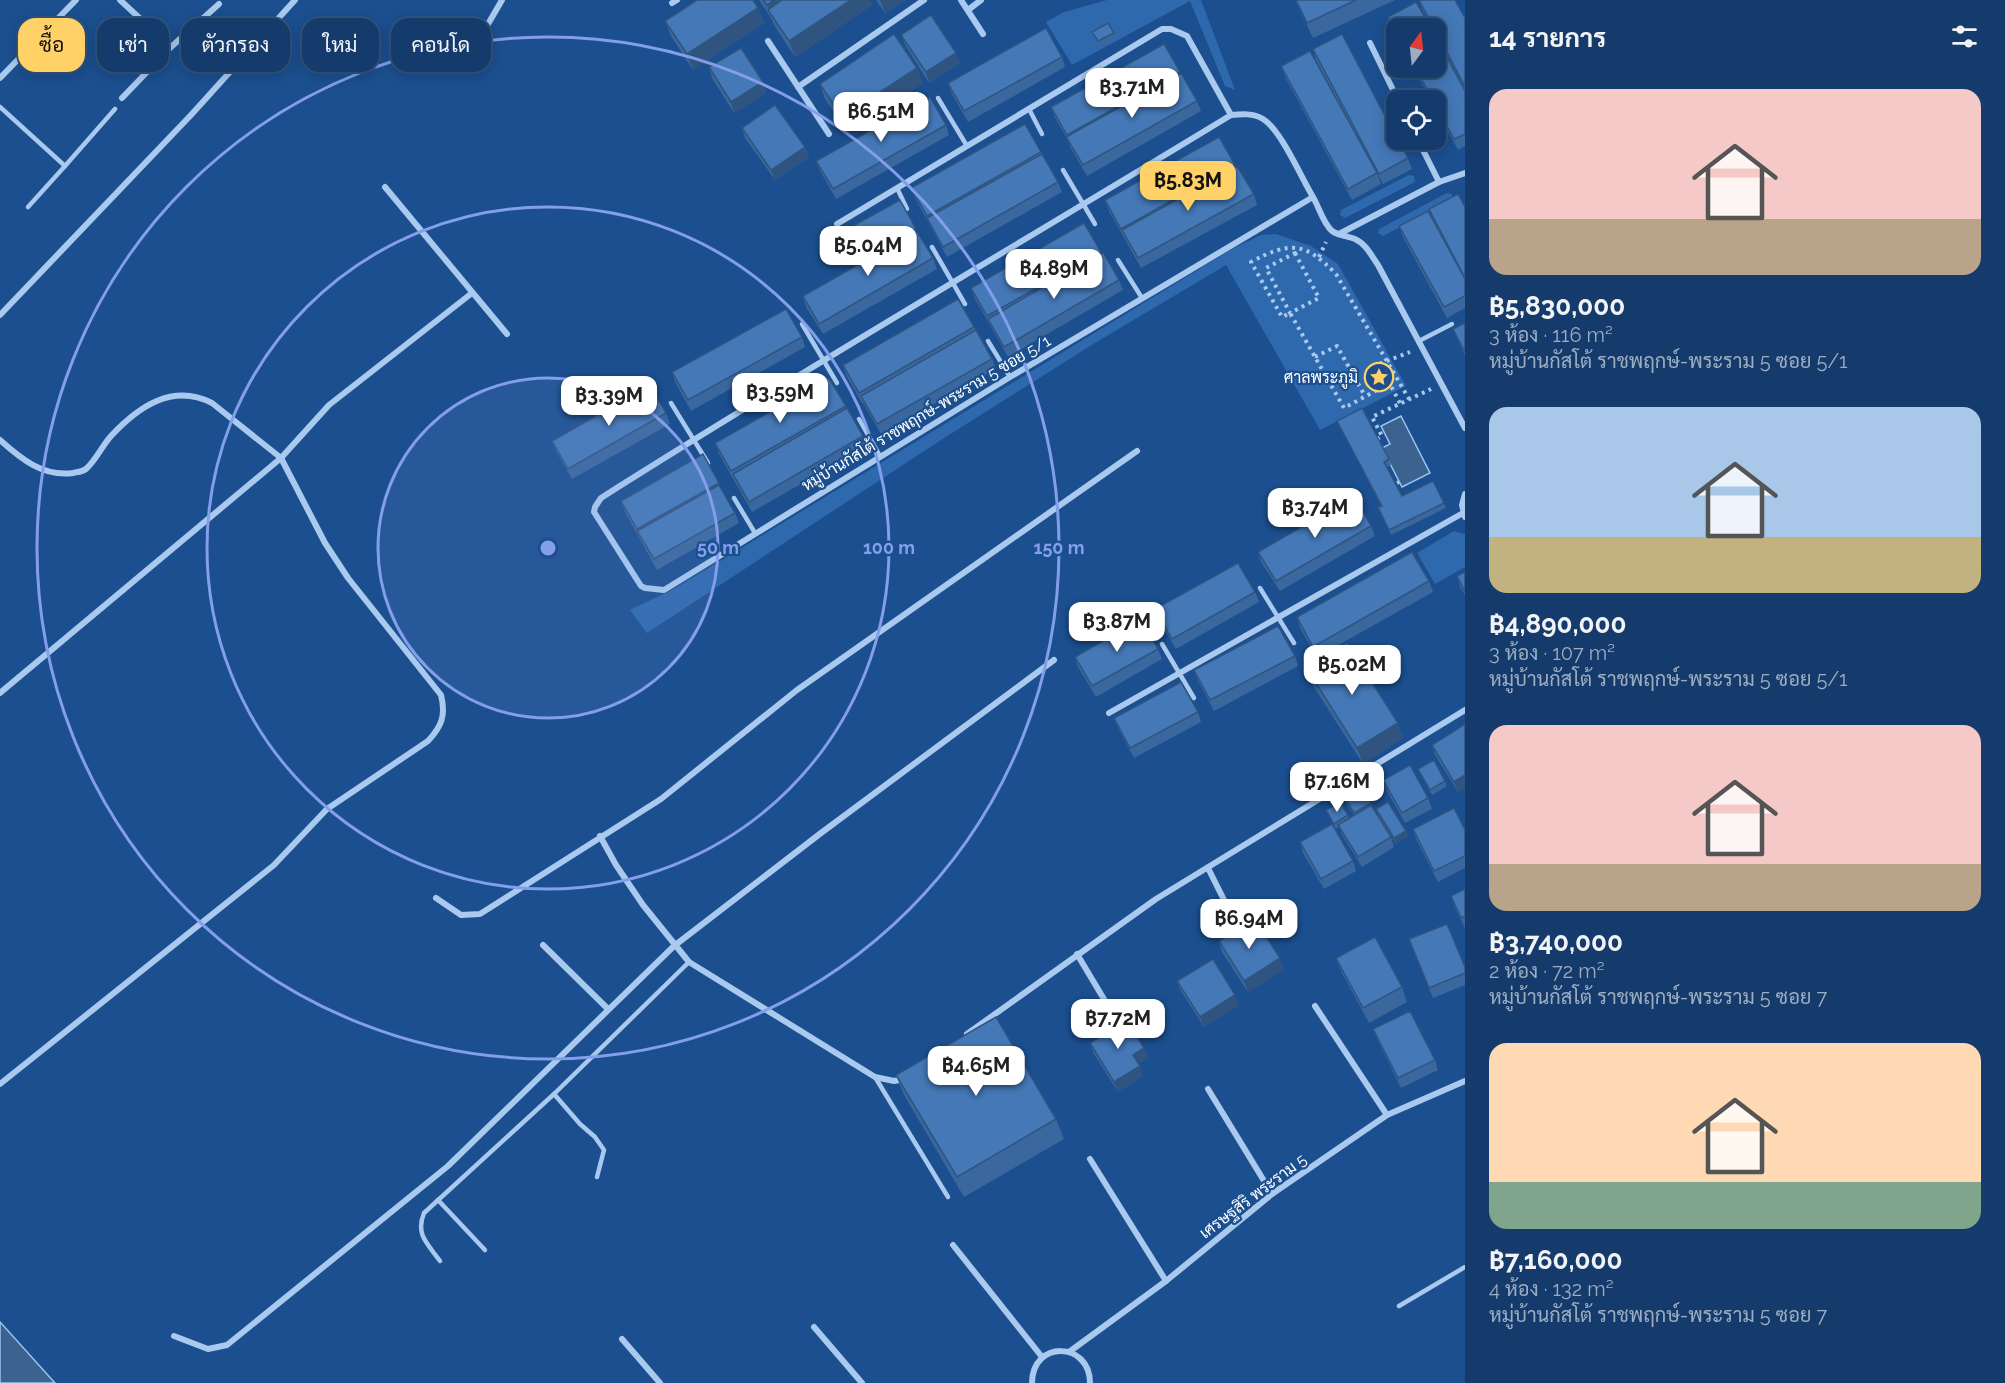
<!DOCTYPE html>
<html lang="th">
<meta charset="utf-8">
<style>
:root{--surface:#143b6b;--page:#214673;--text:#f1f3f6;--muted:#9dadc1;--line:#33557e;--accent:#ffd166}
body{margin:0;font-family:Raleway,Sarabun,sans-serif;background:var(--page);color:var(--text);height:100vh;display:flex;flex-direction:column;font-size:22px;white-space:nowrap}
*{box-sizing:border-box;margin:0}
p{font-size:20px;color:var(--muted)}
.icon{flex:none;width:33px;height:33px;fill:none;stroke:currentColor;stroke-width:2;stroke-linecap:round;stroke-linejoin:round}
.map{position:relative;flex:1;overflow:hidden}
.drawer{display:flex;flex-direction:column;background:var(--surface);width:540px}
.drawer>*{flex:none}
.guide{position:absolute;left:18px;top:18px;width:570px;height:54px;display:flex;gap:12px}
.needle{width:39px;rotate:15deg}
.tools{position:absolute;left:1386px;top:18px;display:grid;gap:12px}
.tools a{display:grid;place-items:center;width:60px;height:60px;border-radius:12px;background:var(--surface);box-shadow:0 3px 15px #0003,0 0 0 2px var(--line);font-size:30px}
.price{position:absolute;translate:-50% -51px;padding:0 14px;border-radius:12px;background:#fff;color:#222;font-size:20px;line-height:39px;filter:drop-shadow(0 2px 3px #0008)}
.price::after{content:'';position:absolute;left:50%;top:36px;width:18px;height:14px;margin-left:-9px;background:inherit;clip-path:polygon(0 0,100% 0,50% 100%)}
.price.active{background:var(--accent);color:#111}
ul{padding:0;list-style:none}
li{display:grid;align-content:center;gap:12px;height:318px;padding:0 24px}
li span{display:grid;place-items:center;height:186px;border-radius:18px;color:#555}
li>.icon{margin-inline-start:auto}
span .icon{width:108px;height:108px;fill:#fffc;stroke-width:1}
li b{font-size:26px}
h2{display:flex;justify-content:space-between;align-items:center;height:72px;padding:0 24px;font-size:26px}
.chip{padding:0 21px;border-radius:18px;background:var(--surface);box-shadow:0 3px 15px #0003,0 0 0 2px var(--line);font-size:21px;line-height:54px}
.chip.active{background:var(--accent);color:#111}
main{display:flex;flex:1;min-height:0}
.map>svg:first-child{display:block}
.green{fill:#2e69ad}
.water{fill:#3c6290;stroke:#9cc4f0;stroke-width:1.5}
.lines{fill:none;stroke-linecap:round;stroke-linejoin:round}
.path{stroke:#a9c9ee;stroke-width:4;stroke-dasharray:3 4.5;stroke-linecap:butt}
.service{stroke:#a9c9ee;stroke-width:4.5}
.minor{stroke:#a9c9ee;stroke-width:6}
.wall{fill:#3a679d}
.shaded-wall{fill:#305480}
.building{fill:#4478b7;stroke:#305480;stroke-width:1.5}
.ring{fill:none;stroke:#839eea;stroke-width:3}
.labels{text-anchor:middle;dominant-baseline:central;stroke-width:4.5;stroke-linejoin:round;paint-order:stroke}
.poi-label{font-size:16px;fill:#fff;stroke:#1b4f8f;text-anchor:end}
.street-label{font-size:16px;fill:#fff;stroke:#1b4f8f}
.centre{fill:#839eea;stroke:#1b4f8f;stroke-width:3}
.ring-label{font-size:18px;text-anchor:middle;font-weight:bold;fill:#839eea;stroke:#1b4f8f;stroke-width:4.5;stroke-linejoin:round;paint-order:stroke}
</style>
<main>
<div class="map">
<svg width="1465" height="1383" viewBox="0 0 1465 1383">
<rect width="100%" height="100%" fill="#1b4f8f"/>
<g class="green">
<polygon points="1107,0 1201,0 1235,90 1225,86 1190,1 1072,65 1046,22 1064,12"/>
<polygon points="1409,175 1414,176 1415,182 1345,218 1340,215 1341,210"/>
<polygon points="1447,193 1452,194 1452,200 1383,236 1378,233 1379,229"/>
<polygon points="1276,234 1311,246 1338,264 1406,386 1320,430 1226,265 1090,346 941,440 647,633 630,610 674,589 1234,248 1261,235"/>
<polygon points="1454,531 1465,534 1465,567 1435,584 1417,553"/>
</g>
<g class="water">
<polygon points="1401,416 1430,473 1402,487 1382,448 1390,444 1381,426"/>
<polygon points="0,1322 55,1383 0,1383"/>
</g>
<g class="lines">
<g class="path">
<polygon points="1295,253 1319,298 1290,313 1266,268"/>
<polyline points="1319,257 1326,242"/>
<polyline points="1315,357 1337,346 1365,396"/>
<path d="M1390 383 1344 408 1290 313 1282 317 1251 262C1290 241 1305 242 1336 274L1409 399"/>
<polyline points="1400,403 1379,364 1410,352"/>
<polyline points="1377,439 1382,436 1372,417 1431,389"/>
<polyline points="1397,483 1399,482"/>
</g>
<g class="service">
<polyline points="938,98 967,146"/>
<polyline points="0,107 65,166 115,109"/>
<polyline points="1029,109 1042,134"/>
<polyline points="1063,170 1095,224"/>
<polyline points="897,188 907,209"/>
<polyline points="28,207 65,166"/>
<polyline points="932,247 965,304"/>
<polyline points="1118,260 1142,298"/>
<polyline points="802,324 837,383"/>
<polyline points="988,341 1010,377"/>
<polyline points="1419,341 1452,324"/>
<polyline points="671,403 708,463"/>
<polyline points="859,419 880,456"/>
<polyline points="734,498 755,533"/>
<polyline points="1260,588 1294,643"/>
<polyline points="1162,644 1194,698"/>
<polyline points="875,1077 948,1197"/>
<polyline points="554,1094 580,1124 595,1137 604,1150 597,1177"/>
<polyline points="438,1200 485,1250"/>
<path d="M440 1261C428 1244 415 1235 424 1213L554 1094 689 962"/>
<polyline points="1399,1306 1465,1267"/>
</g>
<g class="minor">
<polyline points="120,0 171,47"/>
<polyline points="961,0 983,34"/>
<polyline points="672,3 677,0"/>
<polyline points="968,10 981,0"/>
<polyline points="768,41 829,134"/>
<polyline points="477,43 502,0"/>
<polyline points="1370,43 1398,100"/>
<polyline points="0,78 76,0"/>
<polyline points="798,87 924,0"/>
<polyline points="122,98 171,47 219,4"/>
<polyline points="1418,140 1439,182"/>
<polyline points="385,187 507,334"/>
<path d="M1313 197 1010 377 664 590 645 588 641 586 594 512 595 507 601 498C809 366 1021 243 1231 115 1242 114 1253 113 1263 119 1281 130 1301 177 1313 197 1319 207 1323 223 1332 231 1339 236 1348 236 1355 239 1366 244 1371 255 1378 265L1465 428"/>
<polyline points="837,224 1162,29 1171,29 1187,36 1231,115"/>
<polyline points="1339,234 1439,182 1465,173"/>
<polyline points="0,315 191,115 295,0"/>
<path d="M0 440C21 459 43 477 73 473 77 472 82 472 86 469 96 460 102 446 111 436 139 406 173 383 212 403L281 458 325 543 348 578 441 695C446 715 442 726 428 741L327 809 274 865 0 1084"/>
<polyline points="1465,494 1462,505 1465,517"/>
<polyline points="0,693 281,458 329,405 472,293"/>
<polyline points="1109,713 1463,513"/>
<polyline points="600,836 616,865 643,905 689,962 875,1077 894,1081 905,1079"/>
<polyline points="1208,868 1239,930"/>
<polyline points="436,898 461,915 480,914 661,799 797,690 1137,451"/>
<polyline points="543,945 608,1009"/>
<polyline points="1077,954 1120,1026"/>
<polyline points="1315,1006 1387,1115"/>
<polyline points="967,1034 1156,899 1465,710"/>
<polyline points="1208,1089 1272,1194"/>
<polyline points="1090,1159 1166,1281"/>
<polyline points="953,1245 1042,1357"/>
<polyline points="814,1327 862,1383"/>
<polyline points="174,1336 208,1349 227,1345 448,1166 674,946 821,833 1054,660"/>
<polyline points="622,1339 660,1383"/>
<polyline points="1069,1352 1166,1281 1272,1194 1387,1115 1465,1081"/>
<path d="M1032 1383C1032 1340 1090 1341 1090 1383"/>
</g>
</g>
<g class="wall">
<polygon points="759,0 870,0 872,5 795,57 774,25 771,18"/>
<polygon points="876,0 905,0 885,13"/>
<polygon points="1295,0 1395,0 1313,38"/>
<polygon points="1419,0 1465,18 1465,90 1436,35 1436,28 1432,28 1422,9"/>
<polygon points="758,8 764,23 693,70 671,36 665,21"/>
<polygon points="1388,17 1396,28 1396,37 1391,28"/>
<polygon points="1092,32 1114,33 1116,38 1100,47"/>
<polygon points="901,35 960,63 929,83 905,45"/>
<polygon points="1164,44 1180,73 1197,101 1201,111 1087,176 1070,147 1068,140 1055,118 1051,107"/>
<polygon points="1313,49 1408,158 1412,169 1383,184 1316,60"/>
<polygon points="1062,57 1065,67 968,122 952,94 948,83"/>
<polygon points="1281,66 1377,173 1381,184 1352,200 1285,77"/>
<polygon points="709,67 763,82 766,93 734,113 712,78"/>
<polygon points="1413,68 1436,68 1465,91 1465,146 1458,150 1436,109 1436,100 1431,100"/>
<polygon points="923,83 848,133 825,99 820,84"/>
<polygon points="946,125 949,135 836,199 820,171 816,161"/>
<polygon points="742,128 805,147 809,157 775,180 745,138"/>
<polygon points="1041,152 1058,182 1062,192 947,257 915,198 911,188"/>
<polygon points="1235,165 1254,194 1257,205 1141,268 1109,211 1105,200"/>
<polygon points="1465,207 1465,308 1447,318 1403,237 1399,226 1433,220 1429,209"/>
<polygon points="1084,223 1101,253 1119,280 1123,290 1008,357 975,299 971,288"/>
<polygon points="851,227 916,229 933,258 937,269 823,334 806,307 803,296 867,259 855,237"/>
<polygon points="1465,323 1465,355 1457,339 1453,329"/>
<polygon points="974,327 992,359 996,369 881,434 863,403 862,403 846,375 843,365"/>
<polygon points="802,337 805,347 691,411 675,382 672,372"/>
<polygon points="829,378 863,436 867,446 752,512 719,454 715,443"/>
<polygon points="666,413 670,424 572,479 556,451 552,441"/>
<polygon points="1337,421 1389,459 1391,465 1386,467 1402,496 1444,503 1446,508 1391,535 1378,507 1381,506"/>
<polygon points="719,483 721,488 735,513 739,523 657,570 625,512 621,501"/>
<polygon points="1371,526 1375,536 1280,591 1261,562 1258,552"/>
<polygon points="1465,572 1465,595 1460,587 1457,576"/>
<polygon points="1429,581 1433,592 1317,657 1300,628 1297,617"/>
<polygon points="1255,592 1259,602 1176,649 1158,619 1155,609"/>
<polygon points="1158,649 1162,659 1096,697 1078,667 1075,657"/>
<polygon points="1295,656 1298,666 1214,711 1198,681 1194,670"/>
<polygon points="1307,669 1398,723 1403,738 1363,764 1312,684"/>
<polygon points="1198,712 1201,722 1134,758 1118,728 1114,718"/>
<polygon points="1465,724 1465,788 1458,792 1435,755 1432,745"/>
<polygon points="1418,769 1445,781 1447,786 1432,795"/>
<polygon points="1383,780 1428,798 1432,809 1405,823 1387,791"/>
<polygon points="1343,795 1371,803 1373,808 1391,837 1394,847 1362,867 1342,835 1339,827 1336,829 1326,810 1348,815 1349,818 1354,815 1344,800"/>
<polygon points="1376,809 1406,831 1408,836 1396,844 1378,815"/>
<polygon points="1413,829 1465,830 1465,868 1438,882 1416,839"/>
<polygon points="1300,842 1353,861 1356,871 1324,889 1303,853"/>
<polygon points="1465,889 1465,928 1454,906 1451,896"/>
<polygon points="1219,941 1284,969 1248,992 1222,952"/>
<polygon points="1413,950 1465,967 1465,985 1433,998"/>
<polygon points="1336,958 1402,987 1407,1002 1369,1023 1342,973"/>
<polygon points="1177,981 1239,1005 1204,1027 1181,991"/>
<polygon points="1373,1029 1435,1060 1438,1070 1401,1088 1377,1039"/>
<polygon points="1090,1043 1144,1048 1148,1058 1138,1064 1143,1076 1118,1092 1094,1054"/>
<polygon points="896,1075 1056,1119 1064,1139 964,1197 904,1095"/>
</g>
<g class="shaded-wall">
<polygon points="774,0 802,0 769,11 767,5"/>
<polygon points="851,0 870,0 872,5 795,57 789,41"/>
<polygon points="880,0 905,0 885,13"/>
<polygon points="758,8 764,23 693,70 687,54"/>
<polygon points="956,53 960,63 929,83 926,72"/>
<polygon points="917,68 923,83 848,133 842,117"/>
<polygon points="763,82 766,93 734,113 731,102"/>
<polygon points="805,147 809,157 775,180 771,170"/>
<polygon points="1398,723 1403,738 1363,764 1357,748"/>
<polygon points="1465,775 1465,788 1458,792 1454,782"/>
<polygon points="1406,831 1408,836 1396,844 1394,838"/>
<polygon points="1280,958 1284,969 1248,992 1244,981"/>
<polygon points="1235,995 1239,1005 1204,1027 1200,1017"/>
<polygon points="1144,1048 1148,1058 1137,1065 1133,1055"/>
<polygon points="1140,1066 1143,1076 1118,1092 1114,1082"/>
</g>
<g class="building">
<polygon points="697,0 753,0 758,8 687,54 665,21"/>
<polygon points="763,0 774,0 767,5"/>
<polygon points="782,0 851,0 789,41 768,10"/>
<polygon points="1296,0 1356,0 1307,23"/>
<polygon points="1419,0 1455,0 1465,18 1465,87 1436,31 1436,28 1434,28"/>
<polygon points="1416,2 1431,28 1396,28 1396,34 1388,17"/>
<polygon points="931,15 956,53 926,72 901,35"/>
<polygon points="1108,23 1114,33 1098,41 1092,32"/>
<polygon points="1046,28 1062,57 964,111 948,83"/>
<polygon points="894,34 917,68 842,117 820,84"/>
<polygon points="1342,34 1396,137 1396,140 1398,140 1408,158 1379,174 1313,49"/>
<polygon points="1436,37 1465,91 1465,134 1454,139 1436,106 1436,100 1433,100 1415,68 1436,68"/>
<polygon points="1164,44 1180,72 1067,135 1051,107"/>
<polygon points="741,48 763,82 731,102 709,67"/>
<polygon points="1310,51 1377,173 1348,189 1281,66"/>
<polygon points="1181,73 1197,101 1083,165 1066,137"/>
<polygon points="930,97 946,125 833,189 816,161"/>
<polygon points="775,105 805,147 771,170 742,128"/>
<polygon points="1025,124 1041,152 927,216 911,188"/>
<polygon points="1219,137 1235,165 1121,229 1105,200"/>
<polygon points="1042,154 1058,182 943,247 927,218"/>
<polygon points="1237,166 1254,194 1138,258 1122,230"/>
<polygon points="1458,194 1465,207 1465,278 1429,209"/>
<polygon points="900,200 916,229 867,255 851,227"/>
<polygon points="1428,211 1465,279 1465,296 1444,307 1399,226"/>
<polygon points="1084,223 1101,252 987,316 971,288"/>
<polygon points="917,231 933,258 819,324 803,296"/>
<polygon points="1103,252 1119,280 1004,347 988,319"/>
<polygon points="958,299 974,327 859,393 843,365"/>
<polygon points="786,309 802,337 688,400 672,372"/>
<polygon points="1465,323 1465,352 1453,329"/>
<polygon points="976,330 992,359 877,424 861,396"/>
<polygon points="829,378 846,406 731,471 715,443"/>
<polygon points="650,385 666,413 568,469 552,441"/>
<polygon points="847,408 863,436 749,502 733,474"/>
<polygon points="1362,408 1389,459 1384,462 1402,496 1433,481 1444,503 1389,530 1378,507 1382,506 1337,421"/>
<polygon points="703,454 719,483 637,529 621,501"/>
<polygon points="719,485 735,513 654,559 637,531"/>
<polygon points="1355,496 1371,526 1276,581 1258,552"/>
<polygon points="1412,552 1429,581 1313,647 1297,617"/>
<polygon points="1238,563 1255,592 1172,639 1155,609"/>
<polygon points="1465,572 1465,592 1457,576"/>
<polygon points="1141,619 1158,649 1092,686 1075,657"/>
<polygon points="1278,626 1295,656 1210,700 1194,670"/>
<polygon points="1347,643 1398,723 1357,748 1307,669"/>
<polygon points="1181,682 1198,712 1130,748 1114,718"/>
<polygon points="1465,724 1465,775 1454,782 1432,745"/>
<polygon points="1434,760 1445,781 1430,790 1418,769"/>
<polygon points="1410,765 1428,798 1402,813 1383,780"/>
<polygon points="1359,785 1371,803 1354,813 1343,795"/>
<polygon points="1340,802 1348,815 1334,824 1326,810"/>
<polygon points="1388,802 1406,831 1394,838 1376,809"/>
<polygon points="1371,805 1391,837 1358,857 1338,825"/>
<polygon points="1454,808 1465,830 1465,856 1434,871 1413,829"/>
<polygon points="1332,824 1353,861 1321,879 1300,842"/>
<polygon points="1465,889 1465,916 1461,918 1451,896"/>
<polygon points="1254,918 1280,958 1244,981 1219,941"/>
<polygon points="1447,924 1465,967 1465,973 1429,988 1409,939"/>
<polygon points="1375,937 1402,987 1363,1008 1336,958"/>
<polygon points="1213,959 1235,995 1200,1017 1177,981"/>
<polygon points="1410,1011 1435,1060 1398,1078 1373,1029"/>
<polygon points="996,1017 1056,1119 957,1177 896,1075"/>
<polygon points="1127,1020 1144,1048 1133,1055 1140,1066 1114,1082 1090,1043"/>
</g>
<circle cx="548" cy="548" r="170" fill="#839eea" fill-opacity=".12"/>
<g class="ring">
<circle cx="548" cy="548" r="170"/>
<circle cx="548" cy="548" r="341"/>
<circle cx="548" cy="548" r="511"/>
</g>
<defs>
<g id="sight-ring" transform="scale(1.5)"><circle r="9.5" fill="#1b4f8f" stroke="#ffd166" stroke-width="1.5"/><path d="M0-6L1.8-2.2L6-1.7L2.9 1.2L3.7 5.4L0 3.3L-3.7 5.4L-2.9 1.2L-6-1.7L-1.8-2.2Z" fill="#ffd166"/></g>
</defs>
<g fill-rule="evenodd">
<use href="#sight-ring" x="1379" y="377"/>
</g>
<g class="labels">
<g class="poi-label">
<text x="1358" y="377">ศาลพระภูมิ</text>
</g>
<g class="street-label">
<text transform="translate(926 413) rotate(-31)">หมู่บ้านกัสโต้ ราชพฤกษ์-พระราม 5 ซอย 5/1</text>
<text transform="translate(1253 1196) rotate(-37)">เศรษฐสิริ พระราม 5</text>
</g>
</g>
<circle cx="548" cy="548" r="9" class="centre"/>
<g class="ring-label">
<text x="718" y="554">50 m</text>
<text x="889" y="554">100 m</text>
<text x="1059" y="554">150 m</text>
</g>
</svg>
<div class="tools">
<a><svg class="needle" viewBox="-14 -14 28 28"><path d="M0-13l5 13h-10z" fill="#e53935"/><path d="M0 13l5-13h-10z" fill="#9dadc1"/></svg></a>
<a><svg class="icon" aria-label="locate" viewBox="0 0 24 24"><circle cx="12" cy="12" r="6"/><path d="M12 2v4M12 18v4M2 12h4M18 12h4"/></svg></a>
</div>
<b class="price" style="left:1132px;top:119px">฿3.71M</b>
<b class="price" style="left:881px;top:143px">฿6.51M</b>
<b class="price active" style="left:1188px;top:212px">฿5.83M</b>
<b class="price" style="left:868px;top:277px">฿5.04M</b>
<b class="price" style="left:1054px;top:300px">฿4.89M</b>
<b class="price" style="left:780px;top:424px">฿3.59M</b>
<b class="price" style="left:609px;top:427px">฿3.39M</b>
<b class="price" style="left:1315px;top:539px">฿3.74M</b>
<b class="price" style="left:1117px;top:653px">฿3.87M</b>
<b class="price" style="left:1352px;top:696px">฿5.02M</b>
<b class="price" style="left:1337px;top:813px">฿7.16M</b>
<b class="price" style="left:1249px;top:950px">฿6.94M</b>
<b class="price" style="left:1118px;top:1050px">฿7.72M</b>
<b class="price" style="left:976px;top:1097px">฿4.65M</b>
<div class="guide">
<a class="chip active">ซื้อ</a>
<a class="chip">เช่า</a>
<a class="chip">ตัวกรอง</a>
<a class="chip">ใหม่</a>
<a class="chip">คอนโด</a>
</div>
</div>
<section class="drawer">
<h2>14 รายการ<svg class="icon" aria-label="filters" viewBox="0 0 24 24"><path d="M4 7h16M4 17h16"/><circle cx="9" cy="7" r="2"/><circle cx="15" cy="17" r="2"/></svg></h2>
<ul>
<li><span style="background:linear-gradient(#f6c9c9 70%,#b9a48a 0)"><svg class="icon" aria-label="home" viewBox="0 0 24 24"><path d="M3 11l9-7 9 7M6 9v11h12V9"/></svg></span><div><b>฿5,830,000</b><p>3 ห้อง · 116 m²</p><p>หมู่บ้านกัสโต้ ราชพฤกษ์-พระราม 5 ซอย 5/1</p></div></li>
<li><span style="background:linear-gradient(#a9c7e8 70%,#c2b280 0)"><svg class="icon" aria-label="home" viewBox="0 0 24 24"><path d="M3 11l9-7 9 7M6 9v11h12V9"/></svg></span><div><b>฿4,890,000</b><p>3 ห้อง · 107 m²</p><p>หมู่บ้านกัสโต้ ราชพฤกษ์-พระราม 5 ซอย 5/1</p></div></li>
<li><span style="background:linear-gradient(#f6c9c9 75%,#b9a48a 0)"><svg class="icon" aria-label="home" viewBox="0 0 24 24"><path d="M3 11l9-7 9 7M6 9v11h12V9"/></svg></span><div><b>฿3,740,000</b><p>2 ห้อง · 72 m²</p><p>หมู่บ้านกัสโต้ ราชพฤกษ์-พระราม 5 ซอย 7</p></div></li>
<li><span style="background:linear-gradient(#ffd9b3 75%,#7fa58c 0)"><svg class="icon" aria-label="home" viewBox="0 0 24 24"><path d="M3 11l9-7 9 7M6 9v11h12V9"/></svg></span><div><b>฿7,160,000</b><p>4 ห้อง · 132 m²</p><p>หมู่บ้านกัสโต้ ราชพฤกษ์-พระราม 5 ซอย 7</p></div></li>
</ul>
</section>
</main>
